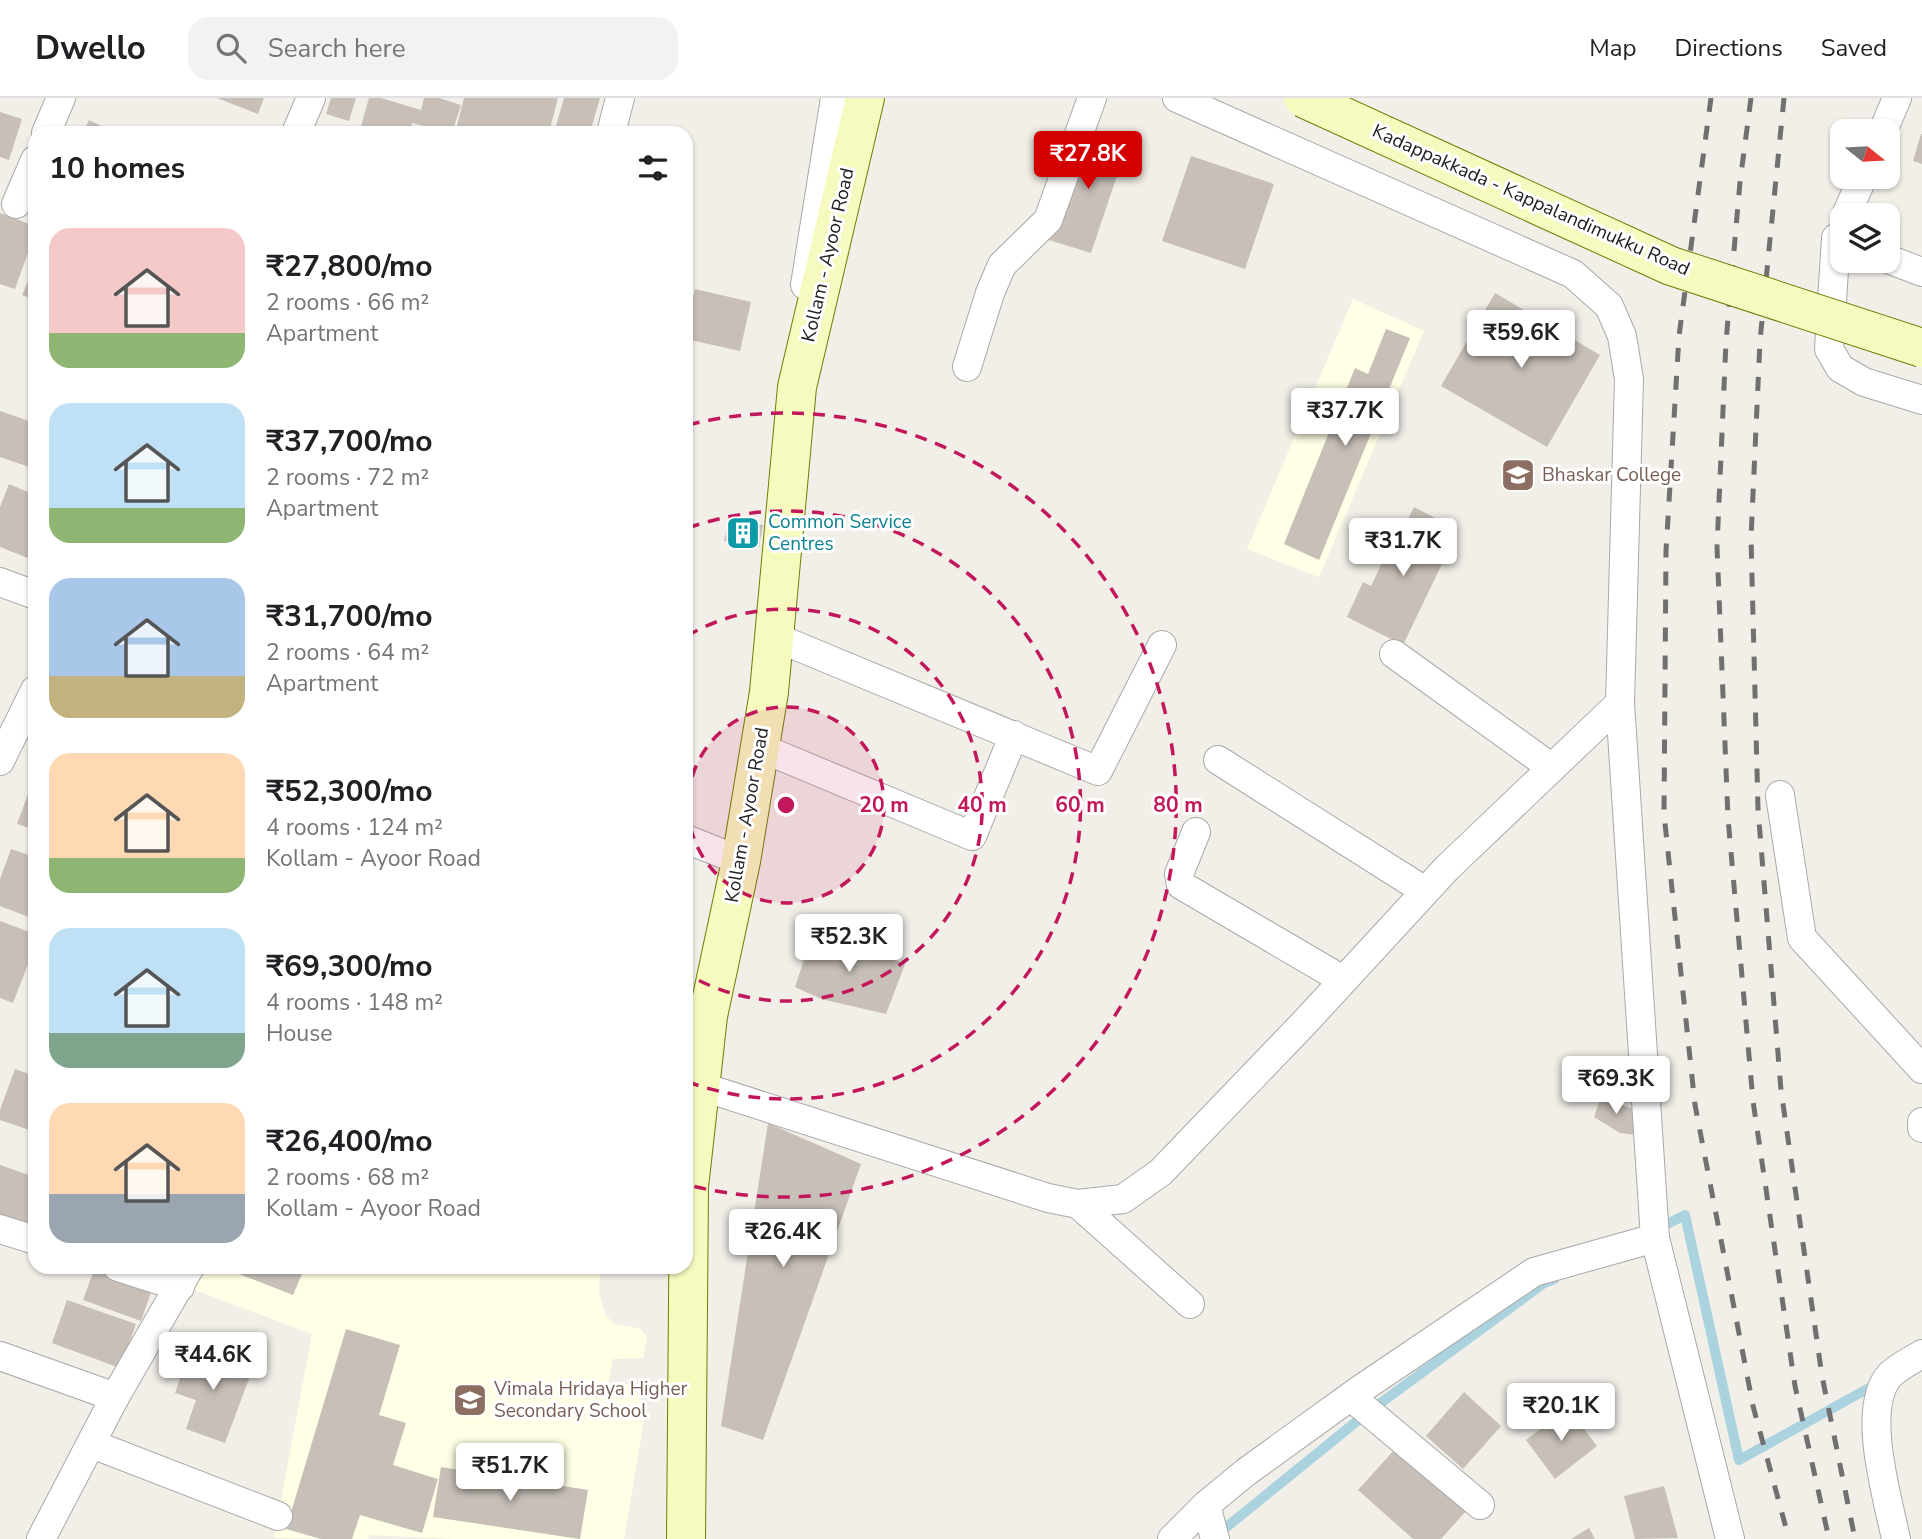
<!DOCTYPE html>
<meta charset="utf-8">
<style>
:root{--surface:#fff;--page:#f2f2f2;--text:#202124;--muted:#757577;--line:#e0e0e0;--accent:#d40000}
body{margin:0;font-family:"Nunito Sans",sans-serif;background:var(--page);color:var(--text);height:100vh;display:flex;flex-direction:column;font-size:26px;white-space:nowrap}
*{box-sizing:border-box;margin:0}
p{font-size:23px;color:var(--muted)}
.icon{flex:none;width:38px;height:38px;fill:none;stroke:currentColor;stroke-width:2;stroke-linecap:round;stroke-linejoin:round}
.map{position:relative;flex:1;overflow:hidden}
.drawer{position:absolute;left:28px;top:28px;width:665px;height:1148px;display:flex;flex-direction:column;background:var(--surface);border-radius:21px;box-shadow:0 2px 5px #0004}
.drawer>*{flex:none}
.needle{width:46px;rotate:108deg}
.controls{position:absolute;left:1830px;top:21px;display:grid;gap:14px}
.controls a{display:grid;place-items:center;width:70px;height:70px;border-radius:14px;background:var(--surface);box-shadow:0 2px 5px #0004;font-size:35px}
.price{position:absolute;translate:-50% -60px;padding:0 16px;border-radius:7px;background:#fff;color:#222;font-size:23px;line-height:46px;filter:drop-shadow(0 2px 4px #0008)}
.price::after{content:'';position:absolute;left:50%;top:42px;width:21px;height:16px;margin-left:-10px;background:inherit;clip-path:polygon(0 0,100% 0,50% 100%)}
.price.active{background:var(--accent);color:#fff}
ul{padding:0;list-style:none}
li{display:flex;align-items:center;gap:21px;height:175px;padding:0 21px}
li span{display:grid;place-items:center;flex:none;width:196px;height:140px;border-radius:21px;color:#555}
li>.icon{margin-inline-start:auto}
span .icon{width:84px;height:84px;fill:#fffc;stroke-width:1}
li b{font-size:30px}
h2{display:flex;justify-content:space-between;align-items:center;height:84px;padding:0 21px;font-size:30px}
header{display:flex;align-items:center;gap:42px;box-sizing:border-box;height:98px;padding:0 35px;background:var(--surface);border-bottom:2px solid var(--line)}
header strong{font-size:33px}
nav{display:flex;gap:38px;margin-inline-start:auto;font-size:24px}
.search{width:490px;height:63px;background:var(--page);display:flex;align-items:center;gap:18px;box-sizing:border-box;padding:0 24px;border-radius:21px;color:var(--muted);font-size:26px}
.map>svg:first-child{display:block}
.education{fill:#ffffe5}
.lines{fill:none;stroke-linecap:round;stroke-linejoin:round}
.stream{stroke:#aad3df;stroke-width:10}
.building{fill:#c7bfb8}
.minor-casing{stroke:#a9a9a9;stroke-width:30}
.secondary-casing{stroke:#707d05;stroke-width:40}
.minor{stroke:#fff;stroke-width:28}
.secondary{stroke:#f7fabf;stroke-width:38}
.rail{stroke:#707070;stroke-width:5;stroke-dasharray:14 14;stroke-linecap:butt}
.secondary-bridge-casing{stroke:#707d05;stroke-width:40;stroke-linecap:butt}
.secondary-bridge{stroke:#f7fabf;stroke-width:38}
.ring{fill:none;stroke:#c2185b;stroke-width:3.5;stroke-dasharray:12 9}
.labels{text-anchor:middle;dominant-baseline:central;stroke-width:6;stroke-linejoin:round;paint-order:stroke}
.street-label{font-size:19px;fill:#222;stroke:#fff}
.education-label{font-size:19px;fill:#785e54;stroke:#fff;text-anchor:start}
.culture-label{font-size:19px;fill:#0d838f;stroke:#fff;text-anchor:start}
.centre{fill:#c2185b;stroke:#fff;stroke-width:3.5}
.ring-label{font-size:21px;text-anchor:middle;font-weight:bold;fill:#c2185b;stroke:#fff;stroke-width:6;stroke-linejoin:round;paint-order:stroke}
</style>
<header>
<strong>Dwello</strong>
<div class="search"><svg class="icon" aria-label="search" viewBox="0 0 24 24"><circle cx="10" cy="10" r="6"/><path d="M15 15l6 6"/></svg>Search here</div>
<nav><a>Map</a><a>Directions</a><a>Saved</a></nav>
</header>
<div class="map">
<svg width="1922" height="1441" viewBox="0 0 1922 1441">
<rect width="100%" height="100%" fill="#f2efe9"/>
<g class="education">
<polygon points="1353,201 1424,233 1319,479 1247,451"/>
<polygon points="202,1169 600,1169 599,1194 605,1217 615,1226 641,1231 647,1240 643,1260 613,1261 608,1286 634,1286 645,1317 624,1441 454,1441 370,1437 368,1441 274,1440 312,1236 192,1191"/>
</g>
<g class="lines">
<g class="stream">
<polyline points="1659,1130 1685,1117 1739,1362 1878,1285"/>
<polyline points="1218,1436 1367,1315 1544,1185 1554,1181"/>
</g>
</g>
<g class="building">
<polygon points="217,0 264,0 258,16"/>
<polygon points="331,0 356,0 349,23 326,16"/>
<polygon points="369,0 381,0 421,12 424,0 439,0 461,7 452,35 412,25 410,35 359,35"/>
<polygon points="464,0 558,0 549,35 455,35"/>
<polygon points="564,0 600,0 590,35 554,35"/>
<polygon points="0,14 22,21 9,62 0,59"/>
<polygon points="89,22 117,35 83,35"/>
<polygon points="1086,31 1128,45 1091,155 1049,142"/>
<polygon points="1921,36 1922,36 1922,66 1913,63"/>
<polygon points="1191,58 1274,86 1245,171 1162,143"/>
<polygon points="0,115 35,128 35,135 15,191 0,186"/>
<polygon points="35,167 35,202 22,197"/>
<polygon points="695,191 751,204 740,253 686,241 686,227"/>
<polygon points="1495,195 1600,257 1547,349 1441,288"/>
<polygon points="1386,231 1410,240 1319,462 1284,446 1355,270 1368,276"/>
<polygon points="0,313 35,325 35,371 0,359"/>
<polygon points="9,386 35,397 35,463 0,449 0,409"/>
<polygon points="1414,409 1449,427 1442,441 1452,445 1403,547 1347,519 1363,484 1371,488 1402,423 1406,425"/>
<polygon points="730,419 763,427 759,449 724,443"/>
<polygon points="32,685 35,686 35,732 17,726"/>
<polygon points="11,751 35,759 34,821 0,808 0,781"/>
<polygon points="0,823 35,836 35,848 13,905 0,900"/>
<polygon points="814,831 905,866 886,916 821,901 795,889"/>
<polygon points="15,971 35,978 35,1034 0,1022 0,1012"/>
<polygon points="1601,999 1633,1011 1636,1037 1620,1035 1594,1019"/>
<polygon points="768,1025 861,1066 763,1342 721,1328"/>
<polygon points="0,1067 35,1079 35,1131 0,1118"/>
<polygon points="95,1169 107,1169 154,1186 141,1223 83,1202"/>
<polygon points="221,1169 305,1169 293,1197"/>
<polygon points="67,1202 136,1226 120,1270 52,1245"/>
<polygon points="346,1231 400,1247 379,1317 406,1325 393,1367 438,1381 422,1435 360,1417 352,1441 321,1441 286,1431"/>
<polygon points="191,1248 253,1270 225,1345 186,1331 196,1302 175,1295"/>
<polygon points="1464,1294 1501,1328 1463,1371 1426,1338"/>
<polygon points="1568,1310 1597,1348 1555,1381 1526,1342"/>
<polygon points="1396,1350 1466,1413 1441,1441 1413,1441 1358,1392"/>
<polygon points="441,1369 588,1392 580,1441 433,1419"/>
<polygon points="1664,1388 1678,1440 1635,1441 1624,1398"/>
<polygon points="1589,1430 1595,1441 1571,1441"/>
</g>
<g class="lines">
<g class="minor-casing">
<g id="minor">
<polyline points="1177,0 1573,176 1609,208 1622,238 1629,281 1620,605 1655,1140 1730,1441"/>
<polyline points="1883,33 1897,0"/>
<polyline points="46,35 61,0"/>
<polyline points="296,35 311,0"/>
<polyline points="611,35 620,0"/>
<polyline points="16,106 35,62"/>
<polyline points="1846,117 1863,79"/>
<polyline points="1843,143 1836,140 1829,251 1840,270 1864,284 1922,302"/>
<polyline points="1888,161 1922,174"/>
<polyline points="805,187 835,0"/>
<polyline points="967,269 990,195 1002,167 1048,122 1092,0"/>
<polyline points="0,484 35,497"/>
<polyline points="775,539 1098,673 1162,547"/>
<polyline points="1394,556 1552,670"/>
<polyline points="759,649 972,738 1014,637"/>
<polyline points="1218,662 1425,793"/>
<polyline points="0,663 35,592"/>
<polyline points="1780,697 1802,840 1922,971"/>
<polyline points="1196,734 1179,776 1181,787 1343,882"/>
<polyline points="686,741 741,763"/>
<polyline points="700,988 1048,1100 1078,1106 1123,1101 1161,1074 1307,922 1447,770 1620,605"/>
<polyline points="1922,1024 1922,1030"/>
<polyline points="1078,1106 1190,1206"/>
<polyline points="0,1131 35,1142"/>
<polyline points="118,1169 180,1189"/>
<polyline points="0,1258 115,1299"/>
<polyline points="1351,1299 1480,1407"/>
<polyline points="92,1346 278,1418"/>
<polyline points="1206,1407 1215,1441"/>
<polyline points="41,1441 115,1299 190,1169"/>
<polyline points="1172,1441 1206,1407 1246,1374 1358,1293 1534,1174 1655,1140"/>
<path d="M1896 1441C1888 1401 1860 1310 1890 1277 1898 1269 1912 1262 1922 1256"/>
</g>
</g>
<g class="secondary-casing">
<polyline id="secondary" points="686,1441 689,1089 708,918 741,763 769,594 797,289 865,0"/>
</g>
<use href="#minor" class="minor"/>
<use href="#secondary" class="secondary"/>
<g class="rail">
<polyline points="1711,0 1679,238 1666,453 1664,716 1695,1007 1753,1308 1789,1441"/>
<polyline points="1751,0 1740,84 1726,244 1717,449 1728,720 1753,1003 1795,1288 1829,1441"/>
<polyline points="1784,0 1760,243 1751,440 1758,711 1781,992 1822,1278 1855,1441"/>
</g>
<g class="secondary-bridge-casing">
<polyline id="secondary-bridge" points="1303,0 1671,168 1922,250"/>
</g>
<use href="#secondary-bridge" class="secondary-bridge"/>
</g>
<circle cx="786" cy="707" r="98" fill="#c2185b" fill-opacity=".12"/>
<g class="ring">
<circle cx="786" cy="707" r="98"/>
<path d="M687 538A196 196 0 1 1 687 876"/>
<path d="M688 430A294 294 0 1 1 688 984"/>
<path d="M688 327A392 392 0 1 1 688 1087"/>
</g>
<defs>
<g id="university-square" transform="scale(1.75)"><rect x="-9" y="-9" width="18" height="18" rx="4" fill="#8d6e63" stroke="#fff"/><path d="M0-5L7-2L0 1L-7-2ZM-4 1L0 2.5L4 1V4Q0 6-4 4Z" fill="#fff"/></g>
<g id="building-square" transform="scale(1.75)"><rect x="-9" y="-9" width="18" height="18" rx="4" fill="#0f9aa8" stroke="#fff"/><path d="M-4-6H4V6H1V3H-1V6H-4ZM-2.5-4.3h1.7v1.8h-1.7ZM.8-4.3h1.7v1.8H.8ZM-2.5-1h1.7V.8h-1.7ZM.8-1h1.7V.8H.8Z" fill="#fff"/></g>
<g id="school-square" transform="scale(1.75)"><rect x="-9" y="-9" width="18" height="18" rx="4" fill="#8d6e63" stroke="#fff"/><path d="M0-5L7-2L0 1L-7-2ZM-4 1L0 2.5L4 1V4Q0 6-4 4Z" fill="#fff"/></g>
</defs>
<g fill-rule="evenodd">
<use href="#university-square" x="1518" y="377"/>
<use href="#building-square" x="743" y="435"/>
<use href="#school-square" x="470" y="1302"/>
</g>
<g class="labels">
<g class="street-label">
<text transform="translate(1531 102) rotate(24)">Kadappakkada - Kappalandimukku Road</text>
<text transform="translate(828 157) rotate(-77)">Kollam - Ayoor Road</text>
<text transform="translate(747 717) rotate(-80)">Kollam - Ayoor Road</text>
</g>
<g class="education-label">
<text x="1542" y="377">Bhaskar College</text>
<text x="494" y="1291">Vimala Hridaya Higher<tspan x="494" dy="22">Secondary School</tspan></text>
</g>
<g class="culture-label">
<text x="768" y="424">Common Service<tspan x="768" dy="22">Centres</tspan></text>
</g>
</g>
<circle cx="786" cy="707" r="10" class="centre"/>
<g class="ring-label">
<text x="884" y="714">20 m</text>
<text x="982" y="714">40 m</text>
<text x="1080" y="714">60 m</text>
<text x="1178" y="714">80 m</text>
</g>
</svg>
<div class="controls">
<a><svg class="needle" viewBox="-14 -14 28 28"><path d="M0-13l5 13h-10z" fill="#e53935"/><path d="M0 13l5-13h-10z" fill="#757577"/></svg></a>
<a><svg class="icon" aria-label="layers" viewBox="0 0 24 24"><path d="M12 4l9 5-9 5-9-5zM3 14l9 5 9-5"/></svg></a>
</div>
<b class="price active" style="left:1088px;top:93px">₹27.8K</b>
<b class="price" style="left:1521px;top:272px">₹59.6K</b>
<b class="price" style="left:1345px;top:350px">₹37.7K</b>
<b class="price" style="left:1403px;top:480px">₹31.7K</b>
<b class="price" style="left:849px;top:876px">₹52.3K</b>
<b class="price" style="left:1616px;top:1018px">₹69.3K</b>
<b class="price" style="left:783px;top:1171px">₹26.4K</b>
<b class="price" style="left:213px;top:1294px">₹44.6K</b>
<b class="price" style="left:1561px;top:1345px">₹20.1K</b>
<b class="price" style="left:510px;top:1405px">₹51.7K</b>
<section class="drawer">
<h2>10 homes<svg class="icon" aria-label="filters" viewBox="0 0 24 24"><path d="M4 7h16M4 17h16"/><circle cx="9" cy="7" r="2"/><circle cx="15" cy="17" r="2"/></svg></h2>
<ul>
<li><span style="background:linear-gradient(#f6c9c9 75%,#8fb573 0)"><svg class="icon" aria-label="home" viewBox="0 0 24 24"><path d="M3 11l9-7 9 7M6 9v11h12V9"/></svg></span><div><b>₹27,800/mo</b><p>2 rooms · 66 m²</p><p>Apartment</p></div></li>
<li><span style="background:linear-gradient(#bfe0f5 75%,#8fb573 0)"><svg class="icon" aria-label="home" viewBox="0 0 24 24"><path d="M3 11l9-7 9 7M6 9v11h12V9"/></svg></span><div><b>₹37,700/mo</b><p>2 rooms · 72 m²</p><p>Apartment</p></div></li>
<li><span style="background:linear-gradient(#a9c7e8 70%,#c2b280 0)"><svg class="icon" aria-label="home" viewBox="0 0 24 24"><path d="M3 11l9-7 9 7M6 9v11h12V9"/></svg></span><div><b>₹31,700/mo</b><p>2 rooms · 64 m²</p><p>Apartment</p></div></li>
<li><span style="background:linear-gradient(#ffd9b3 75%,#8fb573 0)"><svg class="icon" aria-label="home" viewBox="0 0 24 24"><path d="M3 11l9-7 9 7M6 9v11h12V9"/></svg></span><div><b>₹52,300/mo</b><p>4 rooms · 124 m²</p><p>Kollam - Ayoor Road</p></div></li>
<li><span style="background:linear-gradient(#bfe0f5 75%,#7fa58c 0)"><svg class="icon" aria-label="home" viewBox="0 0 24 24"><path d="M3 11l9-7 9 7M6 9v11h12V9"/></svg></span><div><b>₹69,300/mo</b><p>4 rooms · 148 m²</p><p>House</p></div></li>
<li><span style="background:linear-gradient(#ffd9b3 65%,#9aa5b1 0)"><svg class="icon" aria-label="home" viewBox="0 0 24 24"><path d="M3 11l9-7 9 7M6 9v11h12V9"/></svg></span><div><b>₹26,400/mo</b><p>2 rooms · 68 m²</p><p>Kollam - Ayoor Road</p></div></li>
</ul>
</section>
</div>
